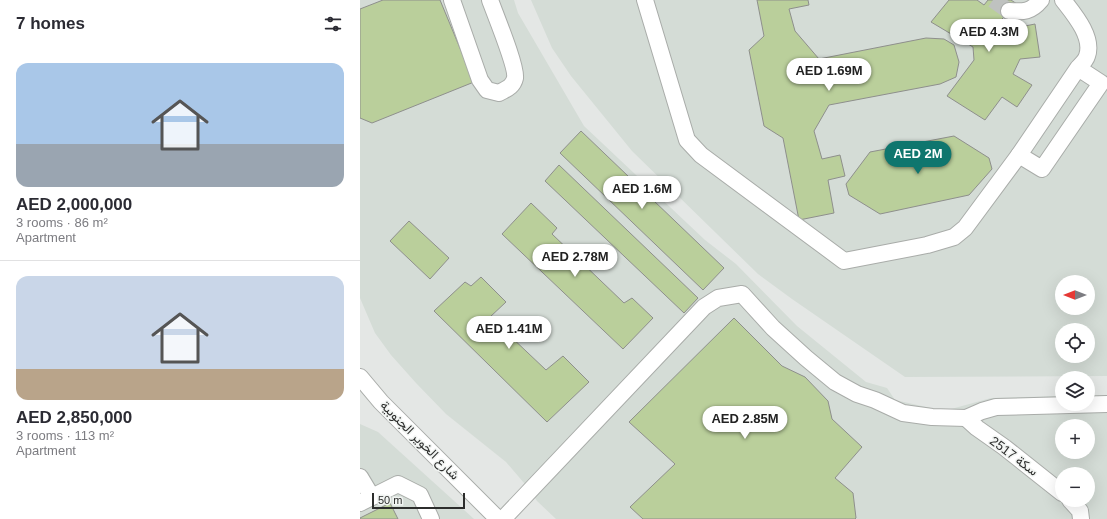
<!DOCTYPE html>
<meta charset="utf-8">
<style>
:root{--surface:#fff;--page:#f7f7f7;--text:#2b2b33;--muted:#7c7c81;--line:#e1e1e2;--accent:#0f766e}
body{margin:0;font-family:Arial,Vazirmatn,sans-serif;background:var(--page);color:var(--text);height:100vh;display:flex;flex-direction:column;font-size:15px;white-space:nowrap}
*{box-sizing:border-box;margin:0}
p{font-size:13px;color:var(--muted)}
.icon{flex:none;width:22px;height:22px;fill:none;stroke:currentColor;stroke-width:2;stroke-linecap:round;stroke-linejoin:round}
.map{position:relative;flex:1;overflow:hidden}
.details{display:flex;flex-direction:column;background:var(--surface);width:360px}
.details>*{flex:none}
.needle{width:26px;rotate:270deg}
.buttons{position:absolute;left:695px;top:275px;display:grid;gap:8px}
.buttons a{display:grid;place-items:center;width:40px;height:40px;border-radius:50%;background:var(--surface);box-shadow:0 4px 16px #0002;font-size:20px}
.scale{position:absolute;left:12px;bottom:10px;width:93px;box-sizing:border-box;padding-left:4px;border:2px solid #2c2d2c;border-top:0;font-size:11px;line-height:14px;white-space:nowrap;color:#2c2d2c;-webkit-text-stroke:3px #f1f4f2;paint-order:stroke}
.price{position:absolute;translate:-50% -34px;padding:0 9px;border-radius:14px;background:#fff;color:#222;font-size:13px;line-height:26px;filter:drop-shadow(0 1px 2px #0008)}
.price::after{content:'';position:absolute;left:50%;top:24px;width:12px;height:9px;margin-left:-6px;background:inherit;clip-path:polygon(0 0,100% 0,50% 100%)}
.price.current{background:var(--accent);color:#fff}
ul{padding:0;list-style:none}
li{display:grid;align-content:center;gap:8px;height:212px;padding:0 16px}
li+li{border-top:1px solid var(--line)}
li span{display:grid;place-items:center;height:124px;border-radius:12px;color:#555}
li>.icon{margin-inline-start:auto}
span .icon{width:72px;height:72px;fill:#fffc;stroke-width:1}
li b{font-size:17px}
h2{display:flex;justify-content:space-between;align-items:center;height:48px;padding:0 16px;font-size:17px}
main{display:flex;flex:1;min-height:0}
.map>svg:first-child{display:block}
.built{fill:#d4dcd6;fill-rule:evenodd}
.building{fill:#bacf9b;stroke:#8e8f8c}
.lines{fill:none;stroke-linecap:round;stroke-linejoin:round}
.minor-tunnel{stroke:#bfc2c0;stroke-width:16;stroke-dasharray:16 8;stroke-linecap:butt}
.minor-casing{stroke:#a9aca9;stroke-width:18}
.minor{stroke:#fff;stroke-width:16}
.labels{text-anchor:middle;dominant-baseline:central;stroke-width:3;stroke-linejoin:round;paint-order:stroke}
.street-label{font-size:13px;fill:#2c2d2c;stroke:#f1f4f2}
</style>
<main>
<section class="details">
<h2>7 homes<svg class="icon" aria-label="filters" viewBox="0 0 24 24"><path d="M4 7h16M4 17h16"/><circle cx="9" cy="7" r="2"/><circle cx="15" cy="17" r="2"/></svg></h2>
<ul>
<li><span style="background:linear-gradient(#a9c7e8 65%,#9aa5b1 0)"><svg class="icon" aria-label="home" viewBox="0 0 24 24"><path d="M3 11l9-7 9 7M6 9v11h12V9"/></svg></span><div><b>AED 2,000,000</b><p>3 rooms · 86 m²</p><p>Apartment</p></div></li>
<li><span style="background:linear-gradient(#c9d6e8 75%,#b9a48a 0)"><svg class="icon" aria-label="home" viewBox="0 0 24 24"><path d="M3 11l9-7 9 7M6 9v11h12V9"/></svg></span><div><b>AED 2,850,000</b><p>3 rooms · 113 m²</p><p>Apartment</p></div></li>
</ul>
</section>
<div class="map">
<svg width="747" height="519" viewBox="0 0 747 519">
<rect width="100%" height="100%" fill="#e4e7e5"/>
<g class="built">
<path d="M0 0H154L158 13 224 126 345 240 376 264 437 326 506 382 527 388 535 400 584 411 631 398 702 396V404H728V396L747 395V519H196L177 501 170 490 146 462 86 414 56 383 31 355 15 333 0 298ZM702 426H728V452H702ZM702 474H728V500H702Z"/>
<path d="M171 0H747V376L545 377 432 299 398 274 272 151 211 76 192 48ZM702 282H728V308H702ZM702 330H728V356H702Z"/>
<polygon points="0,424 18,432 114,519 0,519"/>
</g>
<g class="building">
<polygon points="23,0 80,0 114,82 12,123 0,118 0,9"/>
<polygon points="397,0 448,0 449,5 429,9 435,31 459,59 566,38 584,39 594,45 599,62 596,77 580,84 469,105 454,131 462,159 480,155 485,176 468,180 474,213 439,220 423,138 404,126 389,50 404,36"/>
<polygon points="589,0 617,0 624,5 628,0 651,0 657,4 640,21 655,28 675,24 680,57 660,59 653,74 672,85 657,107 642,97 625,120 587,96 614,60 613,47 571,22"/>
<polygon points="221,131 364,268 343,290 200,153"/>
<polygon points="594,136 629,158 632,169 609,195 520,214 489,195 486,184 510,152"/>
<polygon points="199,165 338,298 324,313 185,181"/>
<polygon points="171,203 197,228 192,234 264,303 272,298 293,318 263,349 142,234"/>
<polygon points="49,221 89,258 70,279 30,241"/>
<polygon points="121,277 146,302 130,317 186,370 203,356 229,382 187,422 74,311 105,282 111,286"/>
<polygon points="374,318 422,366 445,377 468,401 472,419 502,447 475,478 493,493 496,518 495,519 283,519 270,507 315,464 269,422"/>
<polygon points="30,503 38,519 0,519 0,518"/>
</g>
<g class="lines">
<polyline class="minor-tunnel" points="633,0 649,11"/>
<g class="minor-casing">
<g id="minor">
<path d="M92 0 120 80 127 90 139 93C146 89 153 87 155 78 157 67 135 14 130 0"/>
<polyline points="285,0 327,140 341,155 484,261 567,245 594,237 605,228 659,155"/>
<path d="M703 0C713 13 734 37 727 56 726 60 721 65 718 68L659 155 682 169 741 83 718 68"/>
<path d="M649 11C664 12 671 12 681 0"/>
<polyline points="0,377 21,402 138,519"/>
<polyline points="606,418 617,428 644,447 702,493"/>
<polyline points="0,477 12,497"/>
<polyline points="710,500 720,511 721,519"/>
<polyline points="0,503 38,484 60,495 71,519"/>
<polyline points="143,519 344,307 358,298 382,294 413,328 446,358 475,382 497,394 515,400 543,413 572,417 606,418 622,411 636,407 747,404"/>
</g>
</g>
<use href="#minor" class="minor"/>
</g>
<g class="labels">
<g class="street-label">
<text transform="translate(60 440) rotate(45)">شارع الخوير الجنوبية</text>
<text transform="translate(654 456) rotate(37)">2517 سكة</text>
</g>
</g>
</svg>
<div class="buttons">
<a><svg class="needle" viewBox="-14 -14 28 28"><path d="M0-13l5 13h-10z" fill="#e53935"/><path d="M0 13l5-13h-10z" fill="#7c7c81"/></svg></a>
<a><svg class="icon" aria-label="locate" viewBox="0 0 24 24"><circle cx="12" cy="12" r="6"/><path d="M12 2v4M12 18v4M2 12h4M18 12h4"/></svg></a>
<a><svg class="icon" aria-label="layers" viewBox="0 0 24 24"><path d="M12 4l9 5-9 5-9-5zM3 14l9 5 9-5"/></svg></a>
<a>+</a>
<a>−</a>
</div>
<div class="scale">50 m</div>
<b class="price" style="left:629px;top:53px">AED 4.3M</b>
<b class="price" style="left:469px;top:92px">AED 1.69M</b>
<b class="price current" style="left:558px;top:175px">AED 2M</b>
<b class="price" style="left:282px;top:210px">AED 1.6M</b>
<b class="price" style="left:215px;top:278px">AED 2.78M</b>
<b class="price" style="left:149px;top:350px">AED 1.41M</b>
<b class="price" style="left:385px;top:440px">AED 2.85M</b>
</div>
</main>
